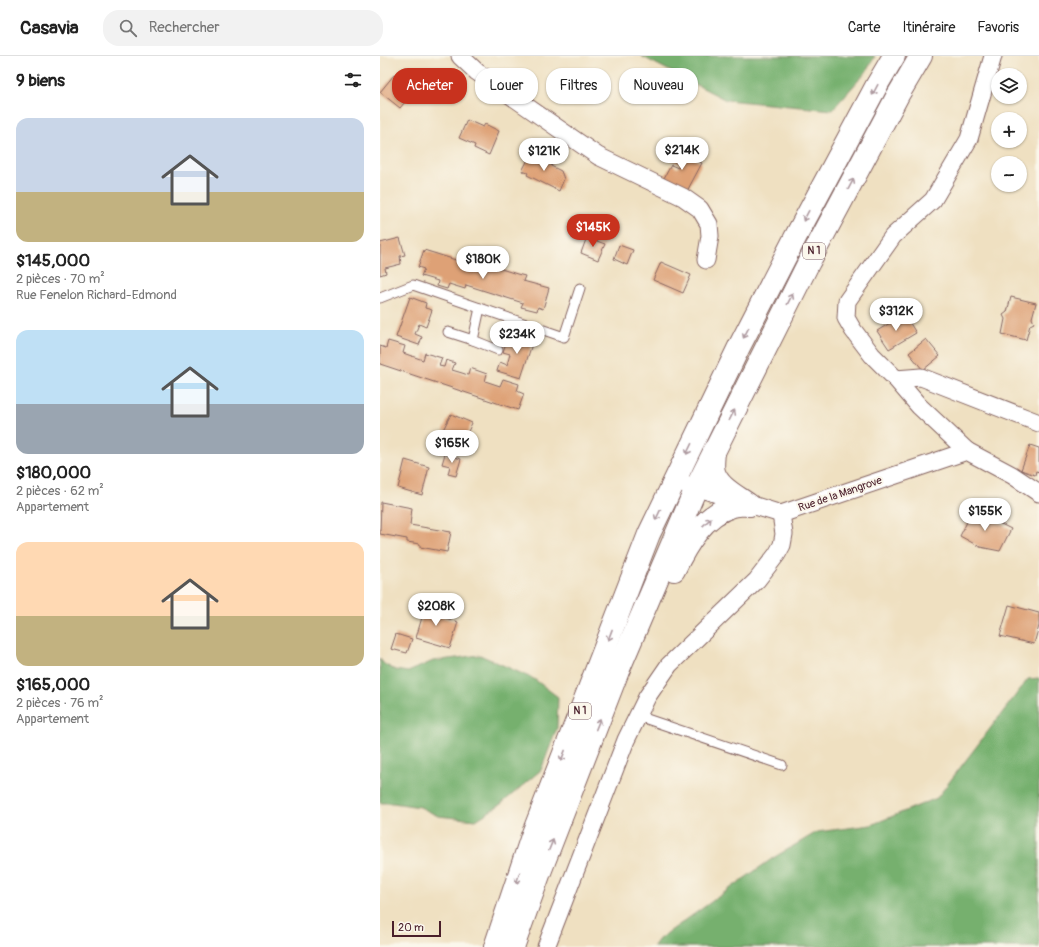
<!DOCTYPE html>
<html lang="fr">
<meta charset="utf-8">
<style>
:root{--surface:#fff;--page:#f2f2f2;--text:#222;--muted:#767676;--line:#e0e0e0;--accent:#c8321e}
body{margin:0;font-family:Pangolin,sans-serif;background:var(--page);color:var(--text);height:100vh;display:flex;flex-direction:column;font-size:15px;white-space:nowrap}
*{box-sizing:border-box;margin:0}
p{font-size:13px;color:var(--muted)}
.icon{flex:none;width:22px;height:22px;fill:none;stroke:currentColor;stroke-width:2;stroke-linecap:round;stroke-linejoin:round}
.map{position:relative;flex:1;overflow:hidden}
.side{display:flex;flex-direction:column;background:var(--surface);width:380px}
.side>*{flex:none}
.hud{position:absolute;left:12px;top:12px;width:380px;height:36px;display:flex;gap:8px}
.fabs{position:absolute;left:611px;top:12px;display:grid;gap:8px}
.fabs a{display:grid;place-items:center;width:36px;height:36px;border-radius:50%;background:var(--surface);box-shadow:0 1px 3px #0004;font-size:20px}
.scale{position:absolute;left:12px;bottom:10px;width:49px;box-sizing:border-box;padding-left:4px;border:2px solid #4a1f2b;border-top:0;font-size:11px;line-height:14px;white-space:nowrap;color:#4a1f2b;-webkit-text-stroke:3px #fbf7ec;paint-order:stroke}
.price{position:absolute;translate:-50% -34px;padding:0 9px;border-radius:14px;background:#fff;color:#222;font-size:13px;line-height:26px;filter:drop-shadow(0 1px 2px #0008)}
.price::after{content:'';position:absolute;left:50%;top:24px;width:12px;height:9px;margin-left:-6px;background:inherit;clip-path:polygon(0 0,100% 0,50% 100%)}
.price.selected{background:var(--accent);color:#fff}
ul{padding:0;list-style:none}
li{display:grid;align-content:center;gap:8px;height:212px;padding:0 16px}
li span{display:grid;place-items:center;height:124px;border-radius:12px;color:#555}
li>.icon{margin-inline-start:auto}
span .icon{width:72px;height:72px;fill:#fffc;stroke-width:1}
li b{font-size:17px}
h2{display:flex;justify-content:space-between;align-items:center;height:48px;padding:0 16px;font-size:17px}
.chip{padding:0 14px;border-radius:16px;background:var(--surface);box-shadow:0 1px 3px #0004;font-size:14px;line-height:36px}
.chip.selected{background:var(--accent);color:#fff}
header{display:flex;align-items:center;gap:24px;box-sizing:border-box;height:56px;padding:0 20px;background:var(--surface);border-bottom:1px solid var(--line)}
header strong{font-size:19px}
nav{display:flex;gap:22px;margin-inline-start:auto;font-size:14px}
.search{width:280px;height:36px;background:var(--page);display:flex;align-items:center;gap:10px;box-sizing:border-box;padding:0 14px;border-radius:16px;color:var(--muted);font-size:15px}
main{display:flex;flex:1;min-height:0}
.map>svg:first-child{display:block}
.forest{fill:#76b06e;stroke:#60684c}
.building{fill:#dea176}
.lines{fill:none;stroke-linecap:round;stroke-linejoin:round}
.lane-casing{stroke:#846360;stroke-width:11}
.street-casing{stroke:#846360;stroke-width:19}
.primary-casing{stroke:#846360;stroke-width:24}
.lane{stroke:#fff;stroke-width:9}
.street{stroke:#fff;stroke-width:17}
.primary{stroke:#fff;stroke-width:22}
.oneway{stroke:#ae9aa0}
.labels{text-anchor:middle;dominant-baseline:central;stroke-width:4;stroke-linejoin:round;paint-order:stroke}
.shield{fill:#fbf7ec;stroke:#7f6065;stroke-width:1}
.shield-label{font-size:10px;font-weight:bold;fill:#4a1f2b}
.street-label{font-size:11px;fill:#4a1f2b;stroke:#fbf7ec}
</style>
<header>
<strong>Casavia</strong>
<div class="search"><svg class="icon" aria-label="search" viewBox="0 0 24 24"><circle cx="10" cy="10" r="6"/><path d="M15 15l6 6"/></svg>Rechercher</div>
<nav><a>Carte</a><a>Itinéraire</a><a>Favoris</a></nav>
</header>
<main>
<section class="side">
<h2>9 biens<svg class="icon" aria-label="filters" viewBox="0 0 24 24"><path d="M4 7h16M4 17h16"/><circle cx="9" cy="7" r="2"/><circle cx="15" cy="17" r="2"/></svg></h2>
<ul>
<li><span style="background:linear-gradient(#c9d6e8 60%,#c2b280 0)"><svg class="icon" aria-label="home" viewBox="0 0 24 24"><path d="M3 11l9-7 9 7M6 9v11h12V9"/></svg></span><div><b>$145,000</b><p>2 pièces · 70 m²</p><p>Rue Fenelon Richard-Edmond</p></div></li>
<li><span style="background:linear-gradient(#bfe0f5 60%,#9aa5b1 0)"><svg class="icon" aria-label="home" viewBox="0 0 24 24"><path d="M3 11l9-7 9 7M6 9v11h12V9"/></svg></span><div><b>$180,000</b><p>2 pièces · 62 m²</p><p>Appartement</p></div></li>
<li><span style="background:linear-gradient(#ffd9b3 60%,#c2b280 0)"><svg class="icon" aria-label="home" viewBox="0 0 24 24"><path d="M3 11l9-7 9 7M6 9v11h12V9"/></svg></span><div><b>$165,000</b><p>2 pièces · 76 m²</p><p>Appartement</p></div></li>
</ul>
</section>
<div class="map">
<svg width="659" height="891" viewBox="0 0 659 891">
<rect width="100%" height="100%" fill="#fbf7ec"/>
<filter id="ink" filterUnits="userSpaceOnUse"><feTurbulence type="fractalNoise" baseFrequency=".025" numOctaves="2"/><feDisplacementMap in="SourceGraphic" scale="8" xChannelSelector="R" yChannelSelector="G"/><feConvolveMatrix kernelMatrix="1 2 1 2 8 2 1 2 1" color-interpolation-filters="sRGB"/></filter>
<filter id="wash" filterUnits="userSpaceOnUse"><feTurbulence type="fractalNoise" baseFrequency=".012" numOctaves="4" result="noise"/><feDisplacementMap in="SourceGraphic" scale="16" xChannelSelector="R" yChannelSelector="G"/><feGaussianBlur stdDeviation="0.9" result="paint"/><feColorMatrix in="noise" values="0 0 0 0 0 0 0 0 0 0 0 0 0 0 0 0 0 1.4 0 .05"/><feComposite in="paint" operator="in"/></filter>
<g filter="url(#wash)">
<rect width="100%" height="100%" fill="#efe0c1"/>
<g class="forest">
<polygon points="261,0 495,0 486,16 452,54 346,44"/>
<polygon points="100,599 154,623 178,641 177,672 161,714 121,748 96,764 58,760 40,751 13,747 0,747 0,603 4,608 15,614 28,616 53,605"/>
<polygon points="659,622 659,891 273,891 279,883 393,802 437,776 491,769 557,742 648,623"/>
</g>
<g id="blocks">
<g class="building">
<polygon points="14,19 34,35 20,52 0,36"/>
<polygon points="87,64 103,71 105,68 119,75 109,99 94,92 95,89 79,82"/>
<polygon points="296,93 322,107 306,137 283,124 291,109 298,112 300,108 290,103"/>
<polygon points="151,98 156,100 157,98 166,103 165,105 172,108 171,110 181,115 184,123 179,135 147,119 148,117 142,115"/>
<polygon points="208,178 215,181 214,184 225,188 218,204 201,197"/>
<polygon points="20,182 25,199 20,200 21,208 5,212 6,217 0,219 0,187"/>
<polygon points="239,189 253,194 247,209 234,203"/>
<polygon points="44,194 98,211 99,206 137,218 145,220 143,225 169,232 163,253 158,251 157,255 141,251 143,247 86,229 85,233 69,228 67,233 57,230 58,225 41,220 44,213 38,211"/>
<polygon points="281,206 311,219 303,237 273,224"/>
<polygon points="30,241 46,247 45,252 52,254 46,271 39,268 35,278 42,281 39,289 16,281"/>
<polygon points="631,241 656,247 652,262 654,267 650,269 646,284 622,278 625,263 623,259 627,256"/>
<polygon points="523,259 526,264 528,264 536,277 509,293 497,275"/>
<polygon points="137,276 154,282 141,322 117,315 120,306 127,309 130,298 123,296 128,280 136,282"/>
<polygon points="546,283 560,300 543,314 529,297"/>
<polygon points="8,285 25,290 23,297 43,304 45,297 62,302 59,310 64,311 66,304 75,307 72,314 82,317 88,319 90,312 107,318 105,325 120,330 123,323 139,328 137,335 144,338 138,354 0,308 0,290 6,292"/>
<polygon points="71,358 92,367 84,384 63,374"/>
<polygon points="650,389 659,392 659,416 656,415 655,419 641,414"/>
<polygon points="65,398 81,403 76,420 68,418 70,410 62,408"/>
<polygon points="25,404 49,411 42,439 18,432"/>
<polygon points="1,446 32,452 30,469 71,476 67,496 40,491 40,488 27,486 27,483 0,478"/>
<polygon points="593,454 631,473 620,495 600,491 580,480"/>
<polygon points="47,544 59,548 56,559 78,566 70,592 36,582"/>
<polygon points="629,549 659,557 659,570 654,588 620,580"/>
<polygon points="16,578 32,583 27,597 11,593"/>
</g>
</g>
</g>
<g filter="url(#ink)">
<use href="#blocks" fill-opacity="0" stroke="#846360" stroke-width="1"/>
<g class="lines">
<g class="lane-casing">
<g id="lane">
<polyline points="0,242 33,229 184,281 200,232"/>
<polyline points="68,276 93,284 118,294"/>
<polyline points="93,284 100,252"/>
<polyline points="258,660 402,709"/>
</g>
</g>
<g class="street-casing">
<g id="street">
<polyline points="80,0 97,16 218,100 303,141 320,153 329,168 330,180 326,204"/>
<polyline points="516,323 492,299 473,274 466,262 467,245 513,180 553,144 589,83 613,0"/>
<polyline points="587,395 539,350 516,323 541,321 659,367"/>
<polyline points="305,428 401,458 587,395 632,419 659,437"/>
<polyline points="166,891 246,684 267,641 289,609 377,524 397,498 402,489 404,478 401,458"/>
</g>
</g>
<g class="primary-casing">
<g id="primary">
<path d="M334 394C334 401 332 409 334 416 338 431 357 440 369 449"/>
<path d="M294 514C306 489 324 458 353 450 358 448 364 449 369 449"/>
<polyline points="115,891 152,780 269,478 359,291 416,180 498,27 514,0"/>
<polyline points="133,891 160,816 238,615 316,432 429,206 518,39 541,0"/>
</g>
</g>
<use href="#lane" class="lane"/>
<use href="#street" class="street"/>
<use href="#primary" class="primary"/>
</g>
<defs><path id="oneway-shaft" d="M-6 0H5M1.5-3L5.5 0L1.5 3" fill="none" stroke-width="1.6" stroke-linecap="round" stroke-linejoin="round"/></defs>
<g class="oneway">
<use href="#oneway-shaft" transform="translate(495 34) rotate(118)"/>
<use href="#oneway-shaft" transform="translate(471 128) rotate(-62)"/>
<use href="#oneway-shaft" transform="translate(426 160) rotate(118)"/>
<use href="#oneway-shaft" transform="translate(410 243) rotate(-63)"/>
<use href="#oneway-shaft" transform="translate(366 277) rotate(117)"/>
<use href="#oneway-shaft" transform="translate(352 359) rotate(-63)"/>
<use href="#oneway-shaft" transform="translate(309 393) rotate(116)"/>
<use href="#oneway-shaft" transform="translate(278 459) rotate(115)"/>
<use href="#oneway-shaft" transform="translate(327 466) rotate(-44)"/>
<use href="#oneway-shaft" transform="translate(230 579) rotate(111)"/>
<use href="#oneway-shaft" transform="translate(218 668) rotate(-68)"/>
<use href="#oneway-shaft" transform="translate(183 700) rotate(111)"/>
<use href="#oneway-shaft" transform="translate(171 789) rotate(-68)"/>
<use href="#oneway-shaft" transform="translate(138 822) rotate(108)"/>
</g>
</g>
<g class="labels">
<g class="shield">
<rect x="423" y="187" width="22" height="16" rx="3"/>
<rect x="189" y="647" width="22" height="16" rx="3"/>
</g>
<g class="shield-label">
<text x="434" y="195">N 1</text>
<text x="200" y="655">N 1</text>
</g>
<g class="street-label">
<text transform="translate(460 438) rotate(-19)">Rue de la Mangrove</text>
</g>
</g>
</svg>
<div class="fabs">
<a><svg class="icon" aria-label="layers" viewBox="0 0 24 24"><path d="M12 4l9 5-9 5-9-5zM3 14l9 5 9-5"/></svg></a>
<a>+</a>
<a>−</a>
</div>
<div class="scale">20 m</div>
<b class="price" style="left:302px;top:115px">$214K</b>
<b class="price" style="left:164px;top:116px">$121K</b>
<b class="price selected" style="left:213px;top:192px">$145K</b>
<b class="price" style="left:103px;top:224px">$180K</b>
<b class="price" style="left:516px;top:276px">$312K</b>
<b class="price" style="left:137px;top:299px">$234K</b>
<b class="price" style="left:72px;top:408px">$165K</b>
<b class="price" style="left:605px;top:476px">$155K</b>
<b class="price" style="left:56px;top:571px">$208K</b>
<div class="hud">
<a class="chip selected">Acheter</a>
<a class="chip">Louer</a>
<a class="chip">Filtres</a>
<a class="chip">Nouveau</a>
</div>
</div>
</main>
